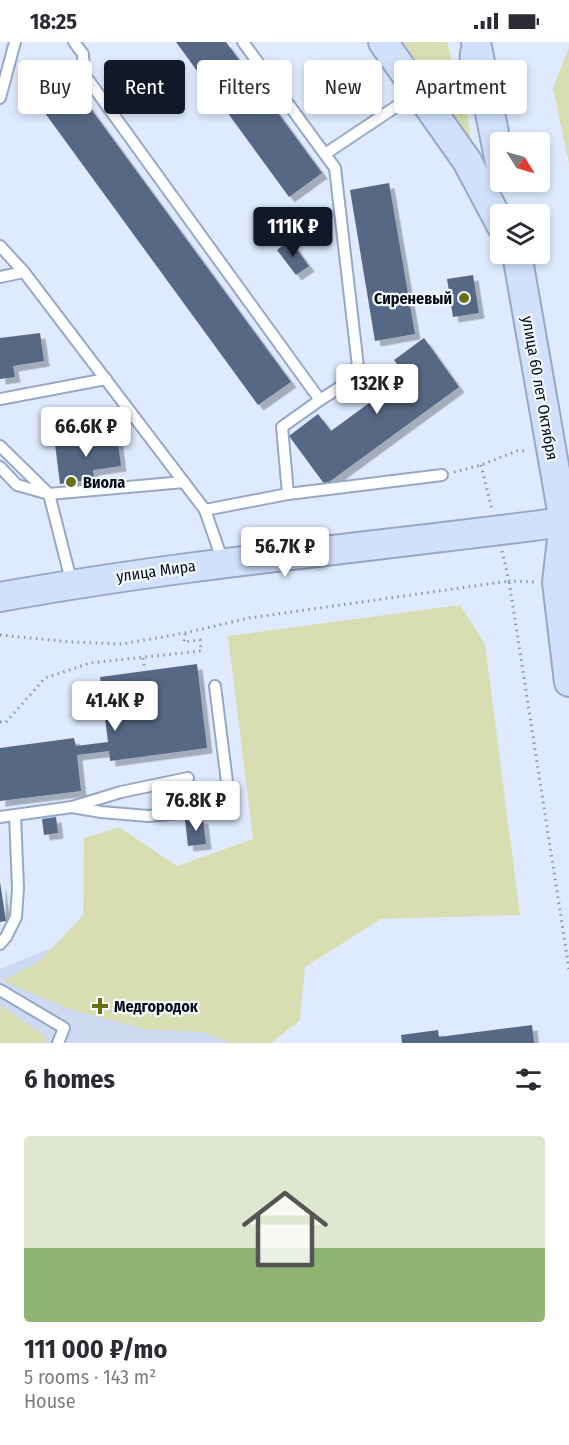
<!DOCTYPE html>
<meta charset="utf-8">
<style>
:root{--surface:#fff;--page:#f7f7f7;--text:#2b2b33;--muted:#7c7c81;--accent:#111827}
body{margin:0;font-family:"Fira Sans Condensed",sans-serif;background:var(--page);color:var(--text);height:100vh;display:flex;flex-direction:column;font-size:22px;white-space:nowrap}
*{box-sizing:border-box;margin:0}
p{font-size:20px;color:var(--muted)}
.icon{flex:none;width:33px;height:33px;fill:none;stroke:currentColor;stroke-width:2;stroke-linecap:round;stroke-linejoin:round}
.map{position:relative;height:1001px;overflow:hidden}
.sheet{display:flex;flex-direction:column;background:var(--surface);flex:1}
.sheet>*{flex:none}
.hud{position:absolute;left:18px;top:18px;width:534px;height:54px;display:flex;gap:12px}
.needle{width:39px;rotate:127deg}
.fabs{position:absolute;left:490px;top:90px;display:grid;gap:12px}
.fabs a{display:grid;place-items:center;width:60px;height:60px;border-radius:6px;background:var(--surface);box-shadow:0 3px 9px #0003;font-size:30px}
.price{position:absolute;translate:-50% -51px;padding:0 14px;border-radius:6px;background:#fff;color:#222;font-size:20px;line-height:39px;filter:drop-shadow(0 2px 3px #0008)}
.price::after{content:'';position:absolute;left:50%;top:36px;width:18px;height:14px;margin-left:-9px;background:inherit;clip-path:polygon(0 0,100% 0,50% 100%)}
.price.current{background:var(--accent);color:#fff}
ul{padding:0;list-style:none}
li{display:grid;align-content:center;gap:12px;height:318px;padding:0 24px}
li span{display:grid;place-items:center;height:186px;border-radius:6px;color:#555}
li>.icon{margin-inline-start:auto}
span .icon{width:108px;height:108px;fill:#fffc;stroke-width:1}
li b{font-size:26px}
h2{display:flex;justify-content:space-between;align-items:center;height:72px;padding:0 24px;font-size:26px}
.pill{padding:0 21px;border-radius:6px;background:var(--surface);box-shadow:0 3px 9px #0003;font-size:21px;line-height:54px}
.pill.current{background:var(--accent);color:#fff}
.status{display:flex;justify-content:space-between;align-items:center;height:42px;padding:0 30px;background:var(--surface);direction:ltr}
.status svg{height:16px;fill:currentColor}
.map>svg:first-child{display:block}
.built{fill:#cddaf1}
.green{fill:#d9deb2}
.building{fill:#576884;filter:url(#shadow)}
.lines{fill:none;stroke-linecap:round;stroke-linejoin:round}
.lane-casing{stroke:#96a8c7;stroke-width:14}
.secondary-casing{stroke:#96a8c7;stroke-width:32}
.path{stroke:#8c96a6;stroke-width:3;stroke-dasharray:1.5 4.5;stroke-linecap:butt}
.lane{stroke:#fff;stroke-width:10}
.secondary{stroke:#d1e1fb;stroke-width:28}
.poi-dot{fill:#696f15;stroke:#f3f7fe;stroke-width:2}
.labels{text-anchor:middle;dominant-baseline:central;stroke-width:4.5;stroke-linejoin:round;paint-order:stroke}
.poi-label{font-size:16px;font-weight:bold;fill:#070d17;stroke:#f3f7fe;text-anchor:start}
.street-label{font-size:16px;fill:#070d17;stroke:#f3f7fe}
</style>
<div class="status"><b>18:25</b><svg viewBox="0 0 49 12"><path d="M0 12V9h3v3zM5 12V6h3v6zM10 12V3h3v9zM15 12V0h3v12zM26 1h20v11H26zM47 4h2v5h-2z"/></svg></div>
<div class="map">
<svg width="569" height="1001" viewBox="0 0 569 1001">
<defs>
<filter id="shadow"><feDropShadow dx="5.5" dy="5.5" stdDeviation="0" flood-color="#0004"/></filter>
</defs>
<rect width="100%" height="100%" fill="#dfeafe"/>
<polygon class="built" points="97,887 250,1001 0,1001 0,927"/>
<g class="green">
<polygon points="397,0 447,0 451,15 449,32 433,41 422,36"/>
<polygon points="569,5 569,122 553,46"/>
<polygon points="465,59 471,98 444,67"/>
<polygon points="460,563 485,602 520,873 381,877 305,925 300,978 271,1001 230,1001 203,990 145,987 69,967 3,939 41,918 83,873 84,796 119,785 177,824 253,797 228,594"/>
<polygon points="0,963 46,995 43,1001 0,1001"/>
</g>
<g class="building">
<polygon points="176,0 226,0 322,131 289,155"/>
<polygon points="55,18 291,340 258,363 23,41"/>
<polygon points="389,141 415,292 375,299 350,148"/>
<polygon points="290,198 309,224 296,233 277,208"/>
<polygon points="473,233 479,271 453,275 447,237"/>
<polygon points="40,291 44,319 13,324 15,335 0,337 0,296"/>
<polygon points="424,296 459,345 325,443 289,394 318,372 331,389 406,334 394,318"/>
<polygon points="117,394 121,424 93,428 94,437 60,442 55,402"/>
<polygon points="197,622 207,706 110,719 109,709 77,713 81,749 0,759 0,706 74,696 76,704 108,700 100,635"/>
<polygon points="56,775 58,791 44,793 42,777"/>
<polygon points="203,776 206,802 188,804 185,778"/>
<polygon points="0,840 6,879 0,880"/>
<polygon points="532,983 534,1001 402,1001 401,993 438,988 439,995"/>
</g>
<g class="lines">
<g class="lane-casing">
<g id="lane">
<polyline points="74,0 83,12 84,32 320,358 282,385 288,452 205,468"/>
<polyline points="243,0 335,126 359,333 320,358"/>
<polyline points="0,56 15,0"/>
<polyline points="325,112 418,50"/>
<polyline points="0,204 24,230 205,468 223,520"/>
<polyline points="0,235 24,230"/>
<polyline points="0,357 106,337"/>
<polyline points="0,404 49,452 72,542"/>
<polyline points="0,425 17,443 49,452 184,440"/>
<polyline points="288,452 442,433"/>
<polyline points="72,765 101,770 148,774 180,771 210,765 221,757 227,740 215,644"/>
<polyline points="0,775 72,765 121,750 188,736"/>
<polyline points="0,902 6,895 16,875 18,846 15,773"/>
<polyline points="0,948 64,986 58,1001"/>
</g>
</g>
<g class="secondary-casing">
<g id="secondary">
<polyline points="383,0 467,119 501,183"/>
<polyline points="476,0 501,126"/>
<polyline points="419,50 434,57 449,56 464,47 474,32 475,11"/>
<polyline points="517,212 564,480 569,496"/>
<polyline points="564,480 557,540 569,640"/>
<path d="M0 555C187 521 376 505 564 480"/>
</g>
</g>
<g class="path">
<polyline points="481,423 492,468"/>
<polyline points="454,430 481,423 517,409 528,409"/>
<polyline points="502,509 509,539 534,540"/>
<polyline points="0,593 71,600 122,602 185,591 249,576 509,539 569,927"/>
<polyline points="143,616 145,628"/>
<polyline points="0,680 6,680 45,636 90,621 201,609 200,598 184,600 185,592"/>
</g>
<use href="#lane" class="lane"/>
<use href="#secondary" class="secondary"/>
</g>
<g class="poi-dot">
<circle cx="464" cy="256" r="6"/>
<circle cx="71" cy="440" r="6"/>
<path d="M97 955h6v6h6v6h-6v6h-6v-6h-6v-6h6z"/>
</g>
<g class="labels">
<g class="poi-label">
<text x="452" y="256" text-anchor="end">Сиреневый</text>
<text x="83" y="440">Виола</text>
<text x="114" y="964">Медгородок</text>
</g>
<g class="street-label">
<text transform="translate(540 346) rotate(80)">улица 60 лет Октября</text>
<text transform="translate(156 529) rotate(-8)">улица Мира</text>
</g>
</g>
</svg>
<div class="fabs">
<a><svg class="needle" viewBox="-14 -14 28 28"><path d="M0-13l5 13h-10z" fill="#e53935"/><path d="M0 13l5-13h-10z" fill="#7c7c81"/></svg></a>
<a><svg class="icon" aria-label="layers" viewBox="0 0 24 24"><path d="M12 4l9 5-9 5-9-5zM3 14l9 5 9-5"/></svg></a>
</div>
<b class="price current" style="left:293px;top:216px">111K ₽</b>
<b class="price" style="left:377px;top:373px">132K ₽</b>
<b class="price" style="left:86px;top:416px">66.6K ₽</b>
<b class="price" style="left:285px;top:536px">56.7K ₽</b>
<b class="price" style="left:115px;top:690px">41.4K ₽</b>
<b class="price" style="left:196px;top:790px">76.8K ₽</b>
<div class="hud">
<a class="pill">Buy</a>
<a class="pill current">Rent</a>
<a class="pill">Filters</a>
<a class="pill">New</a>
<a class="pill">Apartment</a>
</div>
</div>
<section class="sheet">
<h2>6 homes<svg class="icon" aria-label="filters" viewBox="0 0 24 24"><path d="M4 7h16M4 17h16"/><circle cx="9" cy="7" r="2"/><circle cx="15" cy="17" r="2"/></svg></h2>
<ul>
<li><span style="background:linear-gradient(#dfe7d0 60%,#8fb573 0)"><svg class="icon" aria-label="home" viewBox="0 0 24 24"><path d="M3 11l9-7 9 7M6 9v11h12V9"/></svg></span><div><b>111 000 ₽/mo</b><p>5 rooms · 143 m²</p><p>House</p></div></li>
</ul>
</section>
